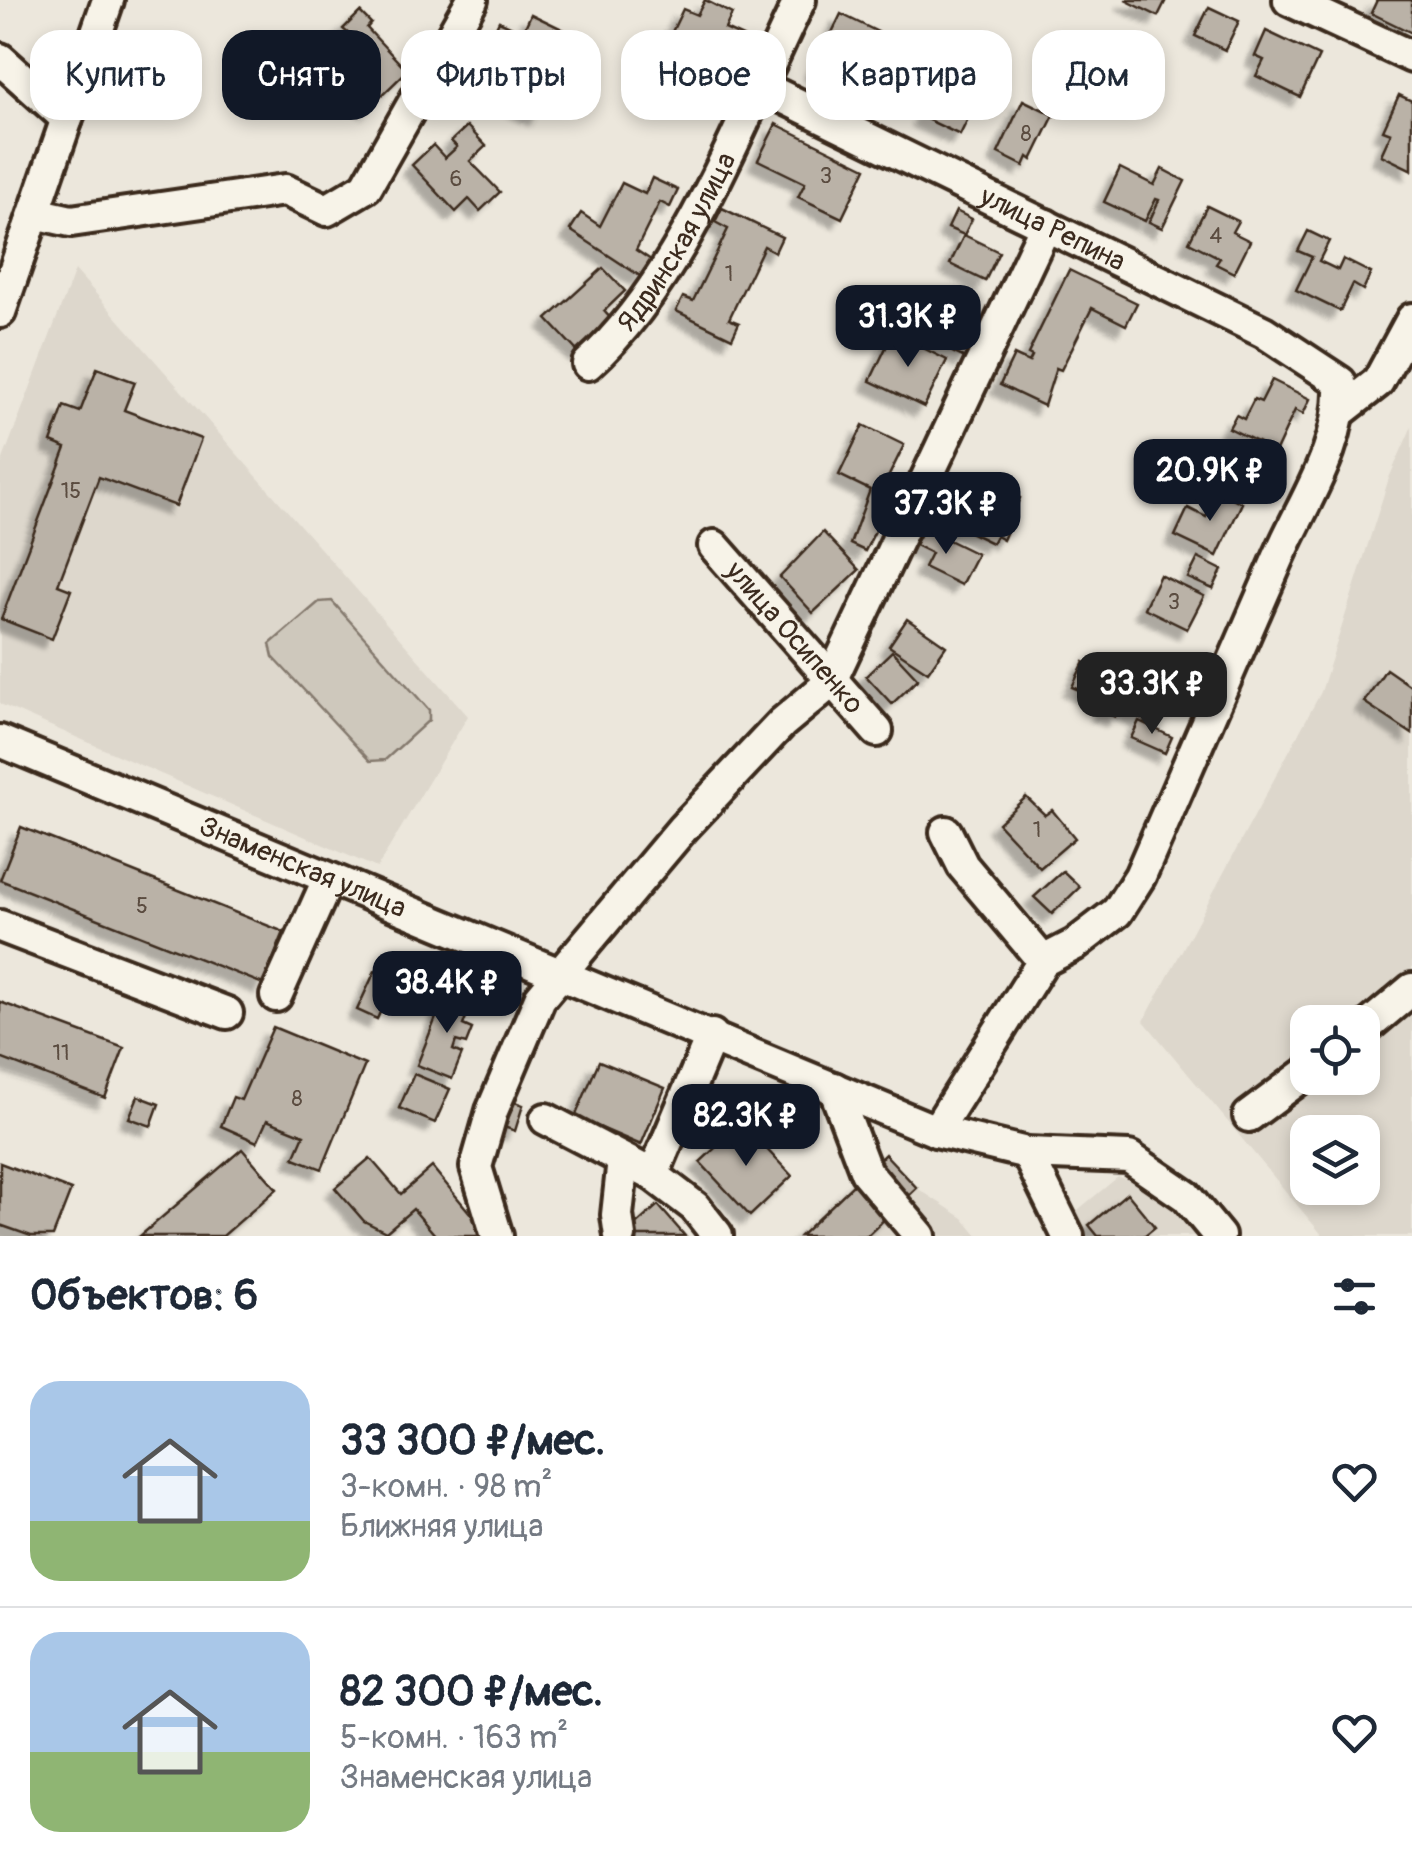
<!DOCTYPE html>
<html lang="ru">
<meta charset="utf-8">
<style>
:root{--surface:#fff;--page:#f6f6f7;--text:#1f2937;--muted:#747a83;--line:#e0e1e3;--accent:#111827}
body{margin:0;font-family:Pangolin,sans-serif;background:var(--page);color:var(--text);height:100vh;display:flex;flex-direction:column;font-size:38px;white-space:nowrap}
*{box-sizing:border-box;margin:0}
p{font-size:32px;color:var(--muted)}
.icon{flex:none;width:55px;height:55px;fill:none;stroke:currentColor;stroke-width:2;stroke-linecap:round;stroke-linejoin:round}
.map{position:relative;height:1236px;overflow:hidden}
.panel{display:flex;flex-direction:column;background:var(--surface);flex:1}
.panel>*{flex:none}
.hud{position:absolute;left:30px;top:30px;width:1352px;height:90px;display:flex;gap:20px}
.buttons{position:absolute;left:1290px;top:1005px;display:grid;gap:20px}
.buttons a{display:grid;place-items:center;width:90px;height:90px;border-radius:20px;background:var(--surface);box-shadow:0 5px 15px #0003;font-size:50px}
.price{position:absolute;translate:-50% -85px;padding:0 22px;border-radius:20px;background:var(--accent);color:#fff;font-size:32px;line-height:65px;filter:drop-shadow(0 2px 5px #0008)}
.price::after{content:'';position:absolute;left:50%;top:60px;width:30px;height:22px;margin-left:-15px;background:inherit;clip-path:polygon(0 0,100% 0,50% 100%)}
.price.active{background:#222;color:#fff}
ul{padding:0;list-style:none}
li{display:flex;align-items:center;gap:30px;height:250px;padding:0 30px}
li+li{border-top:2px solid var(--line)}
li span{display:grid;place-items:center;flex:none;width:280px;height:200px;border-radius:30px;color:#555}
li>.icon{margin-inline-start:auto}
span .icon{width:120px;height:120px;fill:#fffc;stroke-width:1}
li b{font-size:42px}
h2{display:flex;justify-content:space-between;align-items:center;height:120px;padding:0 30px;font-size:42px}
.pill{padding:0 35px;border-radius:30px;background:var(--surface);box-shadow:0 5px 15px #0003;font-size:35px;line-height:90px}
.pill.active{background:var(--accent);color:#fff}
.map>svg:first-child{display:block}
.built{fill:#ddd7cc;fill-rule:evenodd}
.green{fill:#cec8bc;stroke:#84796d;stroke-width:2.5}
.building{fill:#bab2a7;stroke:#3b2a1e;stroke-width:2.5;filter:url(#shadow)}
.lines{fill:none;stroke-linecap:round;stroke-linejoin:round}
.minor-casing{stroke:#3b2a1e;stroke-width:38}
.minor{stroke:#f7f3e8;stroke-width:30}
.labels{text-anchor:middle;dominant-baseline:central;stroke-width:9;stroke-linejoin:round;paint-order:stroke}
.number-label{font-size:22px;fill:#5b4c40}
.street-label{font-size:28px;fill:#3b2a1e;stroke:#f7f3e8}
</style>
<div class="map">
<svg width="1412" height="1236" viewBox="0 0 1412 1236">
<defs>
<filter id="shadow"><feDropShadow dx="-9" dy="9" stdDeviation="2.5" flood-color="#0004"/></filter>
</defs>
<rect width="100%" height="100%" fill="#ece7dc"/>
<filter id="ink" filterUnits="userSpaceOnUse"><feTurbulence type="fractalNoise" baseFrequency=".01" numOctaves="2"/><feDisplacementMap in="SourceGraphic" scale="20" xChannelSelector="R" yChannelSelector="G"/><feConvolveMatrix kernelMatrix="1 2 1 2 8 2 1 2 1" color-interpolation-filters="sRGB"/></filter>
<g filter="url(#ink)">
<g class="built">
<polygon points="75,270 468,716 377,868 0,704 0,467"/>
<path d="M1412 426V1236H1323L1144 1021 1321 692 1389 478ZM1308 1022H1362V1078H1308ZM1308 1132H1362V1188H1308Z"/>
<polygon points="885,1154 917,1188 963,1218 978,1236 800,1236"/>
<polygon points="1118,1177 1142,1183 1176,1205 1203,1236 1046,1236"/>
</g>
<polygon class="green" points="332,601 429,710 429,720 385,760 370,761 273,657 270,644 319,602"/>
<g class="building">
<polygon points="705,0 732,14 725,29 743,37 729,66 700,51 690,71 660,57 683,9 697,15"/>
<polygon points="1125,0 1166,0 1158,16"/>
<polygon points="1377,0 1412,0 1412,33 1371,13"/>
<polygon points="1209,7 1239,21 1225,50 1195,36"/>
<polygon points="360,12 371,23 367,28 407,71 369,108 322,58 349,34 343,29"/>
<polygon points="531,14 583,39 571,63 559,57 547,82 553,85 538,116 506,101 511,91 490,81 494,72 478,64 499,21 523,32"/>
<polygon points="841,14 878,32 851,88 814,70"/>
<polygon points="1266,31 1319,56 1300,97 1256,76 1264,60 1255,56"/>
<polygon points="961,79 976,86 971,95 978,98 960,135 922,117 940,80 957,88"/>
<polygon points="1399,95 1412,101 1412,170 1381,155 1391,133 1383,130"/>
<polygon points="1023,100 1054,115 1032,160 1028,157 1024,166 998,153"/>
<polygon points="776,124 866,168 842,218 798,197 805,183 758,160"/>
<polygon points="467,126 486,146 470,161 500,192 480,211 469,199 456,212 412,165 433,145 445,158 457,147 451,141"/>
<polygon points="1120,168 1154,185 1162,169 1185,181 1162,228 1149,222 1159,200 1156,199 1145,221 1104,202"/>
<polygon points="652,178 678,190 670,207 660,202 636,250 651,260 640,276 570,230 581,213 600,226 622,183 645,194"/>
<polygon points="1207,206 1238,221 1232,232 1250,241 1234,273 1216,264 1220,258 1189,242"/>
<polygon points="722,208 782,237 775,252 764,246 729,319 739,323 732,338 676,311 683,297 693,301 728,229 715,222"/>
<polygon points="956,211 972,219 964,235 948,228"/>
<polygon points="1308,231 1329,241 1319,261 1338,270 1343,259 1371,273 1363,290 1353,284 1340,311 1296,290 1312,257 1298,251"/>
<polygon points="964,235 999,252 985,281 950,264"/>
<polygon points="603,268 625,291 604,311 612,320 578,352 547,319"/>
<polygon points="1069,270 1137,303 1126,325 1092,308 1061,370 1056,368 1044,406 1000,385 1014,355 1029,362 1032,356 1028,354"/>
<polygon points="936,321 974,339 965,358 927,340"/>
<polygon points="893,333 947,360 924,407 870,381"/>
<polygon points="97,368 135,382 124,410 201,439 176,506 99,477 58,585 71,590 52,639 1,619 66,448 51,442 64,406 80,412"/>
<polygon points="1272,380 1310,399 1303,414 1295,410 1276,451 1229,428 1236,415 1244,419 1254,399 1261,402"/>
<polygon points="863,425 904,445 882,490 893,495 865,551 850,544 870,490 839,475"/>
<polygon points="969,473 1020,498 1009,520 1004,518 1000,527 1007,531 1003,540 996,536 992,543 946,521"/>
<polygon points="1218,491 1242,503 1217,556 1175,536 1188,508 1206,517"/>
<polygon points="924,528 977,554 961,585 924,567 931,553 915,545"/>
<polygon points="823,532 859,570 813,613 780,577"/>
<polygon points="1198,558 1222,570 1213,589 1188,578"/>
<polygon points="1160,575 1204,596 1187,629 1144,608"/>
<polygon points="907,619 946,646 928,672 889,646"/>
<polygon points="892,651 918,679 892,704 866,676"/>
<polygon points="1084,662 1102,671 1106,662 1158,687 1150,705 1162,711 1155,725 1120,707 1115,717 1101,711 1106,701 1072,687"/>
<polygon points="1386,669 1412,687 1412,734 1364,702"/>
<polygon points="1139,721 1172,737 1165,753 1131,738"/>
<polygon points="1026,797 1045,815 1052,810 1075,838 1040,868 998,823"/>
<polygon points="21,827 284,932 263,984 0,880"/>
<polygon points="1063,871 1080,887 1052,914 1034,897"/>
<polygon points="375,971 395,980 377,1019 357,1010"/>
<polygon points="447,990 473,1000 463,1025 472,1029 466,1044 456,1041 453,1050 462,1054 452,1079 417,1065"/>
<polygon points="0,1002 124,1048 105,1098 0,1058"/>
<polygon points="273,1027 365,1065 322,1169 294,1158 304,1135 267,1120 257,1142 221,1126 233,1097 241,1100"/>
<polygon points="599,1061 665,1088 641,1145 575,1117"/>
<polygon points="414,1074 450,1089 435,1123 399,1108"/>
<polygon points="138,1096 159,1104 151,1126 129,1118"/>
<polygon points="509,1100 523,1105 515,1131 501,1126"/>
<polygon points="742,1123 792,1176 750,1216 700,1162"/>
<polygon points="242,1149 277,1189 223,1236 140,1236"/>
<polygon points="885,1154 917,1188 867,1236 800,1236"/>
<polygon points="370,1158 401,1194 432,1167 489,1236 436,1236 413,1209 386,1232 364,1221 335,1188"/>
<polygon points="0,1163 71,1190 53,1236 31,1236 0,1225"/>
<polygon points="1127,1193 1155,1227 1144,1236 1098,1236 1089,1225"/>
<polygon points="658,1205 685,1236 637,1236 631,1229"/>
</g>
<g class="lines">
<g class="minor-casing">
<g id="minor">
<polyline points="1289,0 1412,57"/>
<polyline points="0,59 67,119"/>
<path id="s1" d="M758 85 1264 332 1340 382C1343 447 1303 501 1278 559 1232 665 1186 770 1140 876L1117 912 1074 945 1043 961 936 1131"/>
<polyline points="35,213 71,221 285,190 327,210 366,187 472,0"/>
<polyline points="0,312 108,0"/>
<path id="s2" d="M588 364C683 280 744 114 800 0"/>
<polyline points="1341,411 1378,382 1412,319"/>
<path id="s3" d="M714 546 877 731"/>
<path id="s4" d="M0 741 936 1131 1027 1153 1129 1157 1186 1196 1219 1236"/>
<polyline points="946,832 963,866 1043,961"/>
<polyline points="0,926 227,1013"/>
<polyline points="276,996 328,880"/>
<polyline points="1362,1031 1412,989"/>
<polyline points="834,1088 866,1172 920,1236"/>
<polyline points="1249,1116 1308,1072"/>
<polyline points="546,1119 653,1175 712,1035"/>
<polyline points="1027,1153 1068,1236"/>
<polyline points="653,1175 695,1207 717,1235"/>
<polyline points="497,1236 476,1167 492,1111 540,998 683,828 782,723 830,683 1046,225"/>
<polyline points="620,1236 617,1215 623,1160"/>
</g>
</g>
<use href="#minor" class="minor"/>
</g>
</g>
<g class="labels">
<g class="number-label">
<text x="1026" y="134">8</text>
<text x="826" y="176">3</text>
<text x="456" y="179">6</text>
<text x="1216" y="236">4</text>
<text x="729" y="274">1</text>
<text x="71" y="491">15</text>
<text x="1174" y="602">3</text>
<text x="1037" y="830">1</text>
<text x="142" y="906">5</text>
<text x="61" y="1053">11</text>
<text x="297" y="1099">8</text>
</g>
<g class="street-label">
<text stroke="none"><textPath href="#s1" startOffset="328">улица Репина</textPath></text>
<text stroke="none"><textPath href="#s2" startOffset="152">Ядринская улица</textPath></text>
<text stroke="none"><textPath href="#s3" startOffset="122">улица Осипенко</textPath></text>
<text stroke="none"><textPath href="#s4" startOffset="328">Знаменская улица</textPath></text>
</g>
</g>
</svg>
<div class="buttons">
<a><svg class="icon" aria-label="locate" viewBox="0 0 24 24"><circle cx="12" cy="12" r="6"/><path d="M12 2v4M12 18v4M2 12h4M18 12h4"/></svg></a>
<a><svg class="icon" aria-label="layers" viewBox="0 0 24 24"><path d="M12 4l9 5-9 5-9-5zM3 14l9 5 9-5"/></svg></a>
</div>
<b class="price" style="left:908px;top:370px">31.3K ₽</b>
<b class="price" style="left:1210px;top:524px">20.9K ₽</b>
<b class="price" style="left:946px;top:557px">37.3K ₽</b>
<b class="price active" style="left:1152px;top:737px">33.3K ₽</b>
<b class="price" style="left:447px;top:1036px">38.4K ₽</b>
<b class="price" style="left:746px;top:1169px">82.3K ₽</b>
<div class="hud">
<a class="pill">Купить</a>
<a class="pill active">Снять</a>
<a class="pill">Фильтры</a>
<a class="pill">Новое</a>
<a class="pill">Квартира</a>
<a class="pill">Дом</a>
</div>
</div>
<section class="panel">
<h2>Объектов: 6<svg class="icon" aria-label="filters" viewBox="0 0 24 24"><path d="M4 7h16M4 17h16"/><circle cx="9" cy="7" r="2"/><circle cx="15" cy="17" r="2"/></svg></h2>
<ul>
<li><span style="background:linear-gradient(#a9c7e8 70%,#8fb573 0)"><svg class="icon" aria-label="home" viewBox="0 0 24 24"><path d="M3 11l9-7 9 7M6 9v11h12V9"/></svg></span><div><b>33 300 ₽/мес.</b><p>3-комн. · 98 m²</p><p>Ближняя улица</p></div><svg class="icon" aria-label="heart" viewBox="0 0 24 24"><path d="M12 20l-8-8c-3-5 5-10 8-4 3-6 11-1 8 4z"/></svg></li>
<li><span style="background:linear-gradient(#a9c7e8 60%,#8fb573 0)"><svg class="icon" aria-label="home" viewBox="0 0 24 24"><path d="M3 11l9-7 9 7M6 9v11h12V9"/></svg></span><div><b>82 300 ₽/мес.</b><p>5-комн. · 163 m²</p><p>Знаменская улица</p></div><svg class="icon" aria-label="heart" viewBox="0 0 24 24"><path d="M12 20l-8-8c-3-5 5-10 8-4 3-6 11-1 8 4z"/></svg></li>
</ul>
</section>
